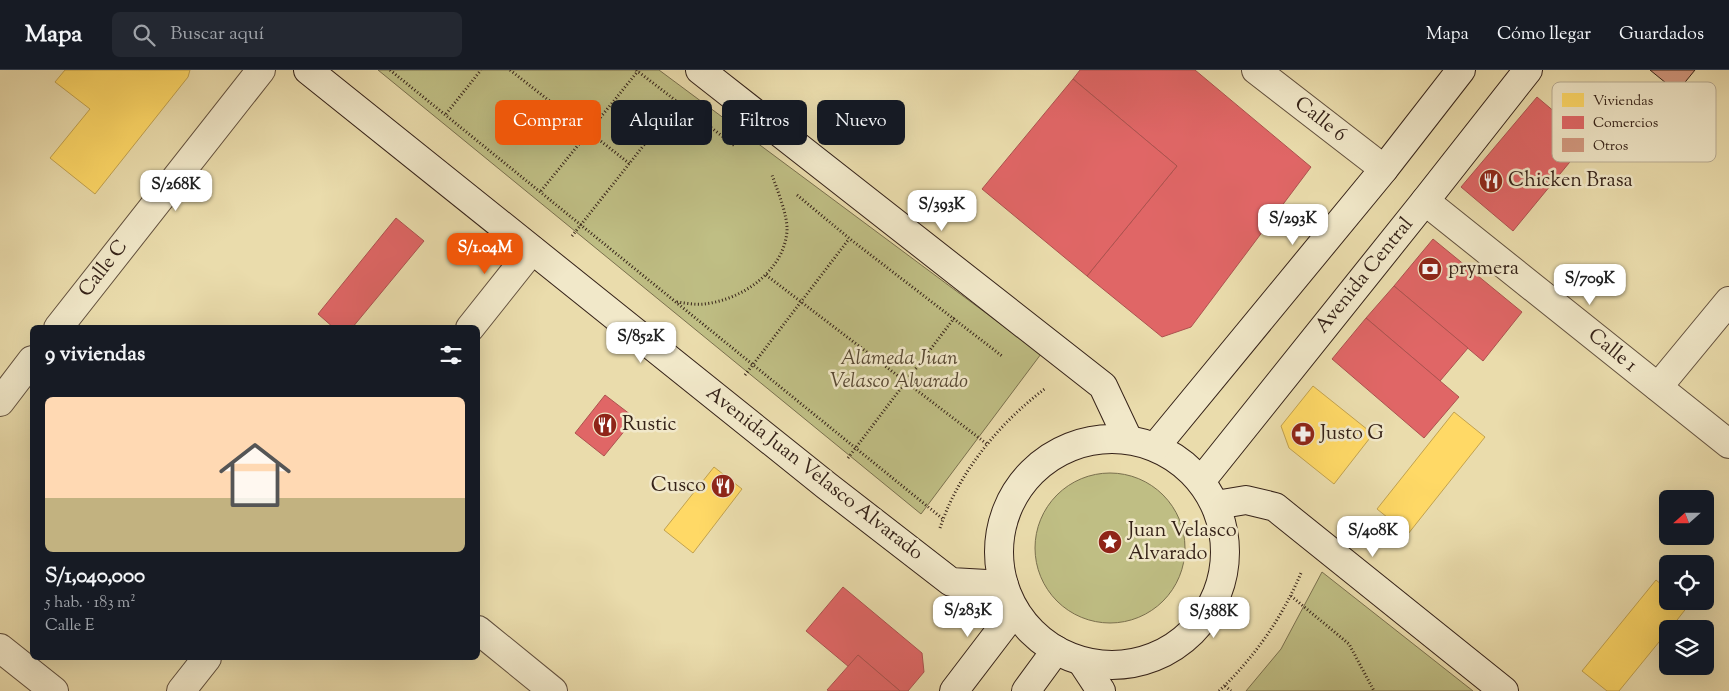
<!DOCTYPE html>
<html lang="es">
<meta charset="utf-8">
<style>
:root{--surface:#171b24;--page:#242831;--text:#f1f3f6;--muted:#9ea1a6;--line:#363941;--accent:#ea580c}
body{margin:0;font-family:"Sorts Mill Goudy",serif;background:var(--page);color:var(--text);height:100vh;display:flex;flex-direction:column;font-size:19px;white-space:nowrap}
*{box-sizing:border-box;margin:0}
p{font-size:16px;color:var(--muted)}
.icon{flex:none;width:28px;height:28px;fill:none;stroke:currentColor;stroke-width:2;stroke-linecap:round;stroke-linejoin:round}
.map{position:relative;flex:1;overflow:hidden}
.sheet{position:absolute;left:30px;top:255px;width:450px;height:335px;display:flex;flex-direction:column;background:var(--surface);border-radius:8px;box-shadow:0 5px 20px #0002}
.sheet>*{flex:none}
.banner{position:absolute;left:495px;top:30px;width:475px;height:45px;display:flex;gap:10px}
.needle{width:32px;rotate:249deg}
.buttons{position:absolute;left:1659px;top:420px;display:grid;gap:10px}
.buttons a{display:grid;place-items:center;width:55px;height:55px;border-radius:8px;background:var(--surface);box-shadow:0 5px 20px #0002;font-size:25px}
.price{position:absolute;translate:-50% -42px;padding:0 11px;border-radius:10px;background:#fff;color:#222;font-size:16px;line-height:32px;filter:drop-shadow(0 1px 2px #0008)}
.price::after{content:'';position:absolute;left:50%;top:30px;width:15px;height:11px;margin-left:-8px;background:inherit;clip-path:polygon(0 0,100% 0,50% 100%)}
.price.current{background:var(--accent);color:#fff}
ul{padding:0;list-style:none}
li{display:grid;align-content:center;gap:10px;height:265px;padding:0 15px}
li+li{border-top:1px solid var(--line)}
li span{display:grid;place-items:center;height:155px;border-radius:8px;color:#555}
li>.icon{margin-inline-start:auto}
span .icon{width:90px;height:90px;fill:#fffc;stroke-width:1}
li b{font-size:21px}
h2{display:flex;justify-content:space-between;align-items:center;height:60px;padding:0 15px;font-size:21px}
.chip{padding:0 18px;border-radius:8px;background:var(--surface);box-shadow:0 5px 20px #0002;font-size:18px;line-height:45px}
.chip.current{background:var(--accent);color:#fff}
header{display:flex;align-items:center;gap:30px;box-sizing:border-box;height:70px;padding:0 25px;background:var(--surface);border-bottom:1px solid var(--line)}
header strong{font-size:24px}
nav{display:flex;gap:28px;margin-inline-start:auto;font-size:18px}
.search{width:350px;height:45px;background:var(--page);display:flex;align-items:center;gap:12px;box-sizing:border-box;padding:0 18px;border-radius:8px;color:var(--muted);font-size:19px}
.map>svg:first-child{display:block}
.green{fill:#bfbe84;stroke:#7a704e}
.homes{fill:#ffd966;stroke:#c2a24f}
.shops{fill:#e06666;stroke:#ad524f}
.building{fill:#d2987f;stroke:#352218}
.lines{fill:none;stroke-linecap:round;stroke-linejoin:round}
.street-casing{stroke:#62503d;stroke-width:30}
.secondary-casing{stroke:#352218;stroke-width:30}
.path{stroke:#352218;stroke-width:3;stroke-dasharray:1 2.5;stroke-linecap:butt}
.street{stroke:#f1e8c9;stroke-width:28}
.secondary{stroke:#f1e8c9;stroke-width:28}
.labels{text-anchor:middle;dominant-baseline:central;stroke-width:5;stroke-linejoin:round;paint-order:stroke}
.street-label{font-size:20px;fill:#352218;stroke:#f1e8c9}
.poi-label{font-size:20px;fill:#352218;stroke:#f1e8c9;text-anchor:start}
.park-label{font-size:20px;font-style:italic;fill:#584933;stroke:#f1e8c9}
.key{fill:#f1e8c9;stroke:#b9ad94;stroke-width:1}
.key-label{font-size:14px;fill:#352218}
</style>
<header>
<strong>Mapa</strong>
<div class="search"><svg class="icon" aria-label="search" viewBox="0 0 24 24"><circle cx="10" cy="10" r="6"/><path d="M15 15l6 6"/></svg>Buscar aquí</div>
<nav><a>Mapa</a><a>Cómo llegar</a><a>Guardados</a></nav>
</header>
<div class="map">
<svg width="1729" height="621" viewBox="0 0 1729 621">
<rect width="100%" height="100%" fill="#eadcac"/>
<filter id="stains"><feTurbulence type="fractalNoise" baseFrequency=".004" numOctaves="4"/><feColorMatrix values="0 0 0 0 .2 0 0 0 0 .09 0 0 0 0 .02 0 0 0 .5 -.17"/></filter>
<radialGradient id="worn" r=".72"><stop offset=".6" stop-color="#630" stop-opacity="0"/><stop offset="1" stop-color="#630" stop-opacity=".3"/></radialGradient>
<g class="green">
<polygon points="378,0 659,0 1041,284 921,444"/>
<circle cx="1110" cy="478" r="75"/>
<polygon points="1322,502 1473,621 1246,621 1281,579"/>
</g>
<g class="homes">
<polygon points="65,0 190,0 188,7 95,124 50,88 90,39 55,12"/>
<polygon points="1313,316 1373,364 1334,414 1289,378 1281,356"/>
<polygon points="1454,342 1485,367 1408,464 1377,439"/>
<polygon points="714,397 742,419 693,483 664,460"/>
<polygon points="1656,510 1668,520 1668,531 1682,531 1688,536 1670,559 1668,559 1668,561 1619,621 1607,621 1582,601"/>
</g>
<g class="shops">
<polygon points="1080,0 1195,0 1311,97 1191,257 1162,267 1087,206 1177,96 1073,9"/>
<polygon points="1073,9 1177,96 1087,206 982,119"/>
<polygon points="1537,27 1588,70 1513,161 1461,117"/>
<polygon points="396,148 424,171 352,258 334,258 318,244"/>
<polygon points="1433,169 1522,242 1483,291 1394,216"/>
<polygon points="1394,216 1468,278 1440,311 1366,248"/>
<polygon points="1366,248 1459,327 1424,368 1332,289"/>
<polygon points="605,325 635,348 604,386 575,363"/>
<polygon points="843,517 922,583 924,602 908,621 900,621 858,585 849,597 806,561"/>
<polygon points="858,585 900,621 829,621 827,620"/>
</g>
<polygon class="building" points="1650,0 1695,0 1677,22"/>
<g class="lines">
<g class="street-casing">
<g id="street">
<polyline points="1256,0 1384,99"/>
<polyline points="1425,131 1729,374"/>
<polyline points="58,258 261,0"/>
<polyline points="470,258 532,180"/>
<polyline points="1658,317 1729,231"/>
<polyline points="0,332 32,290"/>
<polyline points="478,560 553,621"/>
<polyline points="0,578 54,621"/>
<polyline points="181,621 207,588"/>
</g>
</g>
<g class="secondary-casing">
<g id="secondary">
<polyline points="308,0 827,416 951,512 1004,515"/>
<polyline points="700,0 1103,316 1128,369"/>
<circle cx="1112" cy="482" r="113"/>
<polyline points="1156,376 1384,99 1461,0"/>
<polyline points="1201,411 1425,131 1528,0"/>
<polyline points="1216,435 1246,430 1275,437 1504,621"/>
<polyline points="1082,592 1101,621"/>
<polyline points="954,621 1015,541"/>
<polyline points="1026,621 1056,580"/>
</g>
</g>
<g class="path">
<polyline points="390,0 943,449"/>
<polyline points="510,0 630,94"/>
<polyline points="636,0 735,76"/>
<polyline points="446,44 481,0"/>
<polyline points="541,121 638,1"/>
<polyline points="797,125 850,169 1002,286"/>
<polyline points="572,166 678,32"/>
<polyline points="766,205 987,374"/>
<path d="M677 232C685 233 695 235 704 234 742 230 784 201 787 161 788 146 777 119 772 105"/>
<polyline points="745,305 849,169"/>
<polyline points="848,388 955,247"/>
<path d="M940 458C958 403 1000 352 1046 318"/>
<polyline points="1291,526 1349,574 1374,621"/>
<polyline points="1225,616 1231,621"/>
<path d="M1219 621C1254 588 1282 548 1301 503"/>
</g>
<use href="#street" class="street"/>
<use href="#secondary" class="secondary"/>
</g>
<defs>
<g id="restaurant-disc" transform="scale(1.25)"><circle r="9.5" fill="#8f2418" stroke="#f1e8c9"/><path d="M-5-6h1v4h1v-4h1v4h1v-4h1v5L-1.5 .5V6h-2V.5L-5-1ZM5-6V6H3V1.5H1.5Q1.5-4 5-6Z" fill="#fff"/></g>
<g id="bank-disc" transform="scale(1.25)"><circle r="9.5" fill="#8f2418" stroke="#f1e8c9"/><path d="M-6-4H6V4H-6ZM0-2.3a2.3 2.3 0 1 0 0 4.6a2.3 2.3 0 1 0 0-4.6Z" fill="#fff"/></g>
<g id="pharmacy-disc" transform="scale(1.25)"><circle r="9.5" fill="#8f2418" stroke="#f1e8c9"/><path d="M-2-6h4v4h4v4h-4v4h-4v-4h-4v-4h4Z" fill="#fff"/></g>
<g id="sight-disc" transform="scale(1.25)"><circle r="9.5" fill="#8f2418" stroke="#f1e8c9"/><path d="M0-6L1.8-2.2L6-1.7L2.9 1.2L3.7 5.4L0 3.3L-3.7 5.4L-2.9 1.2L-6-1.7L-1.8-2.2Z" fill="#fff"/></g>
</defs>
<g fill-rule="evenodd">
<use href="#restaurant-disc" x="1491" y="111"/>
<use href="#bank-disc" x="1430" y="199"/>
<use href="#restaurant-disc" x="605" y="355"/>
<use href="#pharmacy-disc" x="1303" y="364"/>
<use href="#restaurant-disc" x="723" y="416"/>
<use href="#sight-disc" x="1110" y="472"/>
</g>
<g class="labels">
<g class="street-label">
<text transform="translate(1320 50) rotate(38)">Calle 6</text>
<text transform="translate(104 199) rotate(-52)">Calle C</text>
<text transform="translate(1365 206) rotate(-51)">Avenida Central</text>
<text transform="translate(1612 281) rotate(39)">Calle 1</text>
<text transform="translate(814 404) rotate(38)">Avenida Juan Velasco Alvarado</text>
</g>
<g class="poi-label">
<text x="1508" y="111">Chicken Brasa</text>
<text x="1448" y="199">prymera</text>
<text x="622" y="355">Rustic</text>
<text x="1320" y="364">Justo G</text>
<text x="706" y="416" text-anchor="end">Cusco</text>
<text x="1128" y="461">Juan Velasco<tspan x="1128" dy="23">Alvarado</tspan></text>
</g>
<g class="park-label">
<text x="899" y="289">Alameda Juan<tspan x="899" dy="23">Velasco Alvarado</tspan></text>
</g>
</g>
<rect x="1552" y="12" width="164" height="80" rx="8" class="key"/>
<rect x="1562" y="23" width="22" height="14" fill="#ffd966"/>
<rect x="1562" y="46" width="22" height="13" fill="#e06666"/>
<rect x="1562" y="68" width="22" height="14" fill="#d2987f"/>
<g class="key-label">
<text x="1593" y="35">Viviendas</text>
<text x="1593" y="57">Comercios</text>
<text x="1593" y="80">Otros</text>
</g>
<rect width="100%" height="100%" filter="url(#stains)"/>
<rect width="100%" height="100%" fill="url(#worn)"/>
</svg>
<div class="buttons">
<a><svg class="needle" viewBox="-14 -14 28 28"><path d="M0-13l5 13h-10z" fill="#e53935"/><path d="M0 13l5-13h-10z" fill="#9ea1a6"/></svg></a>
<a><svg class="icon" aria-label="locate" viewBox="0 0 24 24"><circle cx="12" cy="12" r="6"/><path d="M12 2v4M12 18v4M2 12h4M18 12h4"/></svg></a>
<a><svg class="icon" aria-label="layers" viewBox="0 0 24 24"><path d="M12 4l9 5-9 5-9-5zM3 14l9 5 9-5"/></svg></a>
</div>
<b class="price" style="left:176px;top:142px">S/268K</b>
<b class="price" style="left:942px;top:162px">S/393K</b>
<b class="price" style="left:1293px;top:176px">S/293K</b>
<b class="price current" style="left:485px;top:205px">S/1.04M</b>
<b class="price" style="left:1590px;top:236px">S/709K</b>
<b class="price" style="left:641px;top:294px">S/852K</b>
<b class="price" style="left:1373px;top:488px">S/408K</b>
<b class="price" style="left:968px;top:568px">S/283K</b>
<b class="price" style="left:1214px;top:569px">S/388K</b>
<div class="banner">
<a class="chip current">Comprar</a>
<a class="chip">Alquilar</a>
<a class="chip">Filtros</a>
<a class="chip">Nuevo</a>
</div>
<section class="sheet">
<h2>9 viviendas<svg class="icon" aria-label="filters" viewBox="0 0 24 24"><path d="M4 7h16M4 17h16"/><circle cx="9" cy="7" r="2"/><circle cx="15" cy="17" r="2"/></svg></h2>
<ul>
<li><span style="background:linear-gradient(#ffd9b3 65%,#c2b280 0)"><svg class="icon" aria-label="home" viewBox="0 0 24 24"><path d="M3 11l9-7 9 7M6 9v11h12V9"/></svg></span><div><b>S/1,040,000</b><p>5 hab. · 183 m²</p><p>Calle E</p></div></li>
</ul>
</section>
</div>
